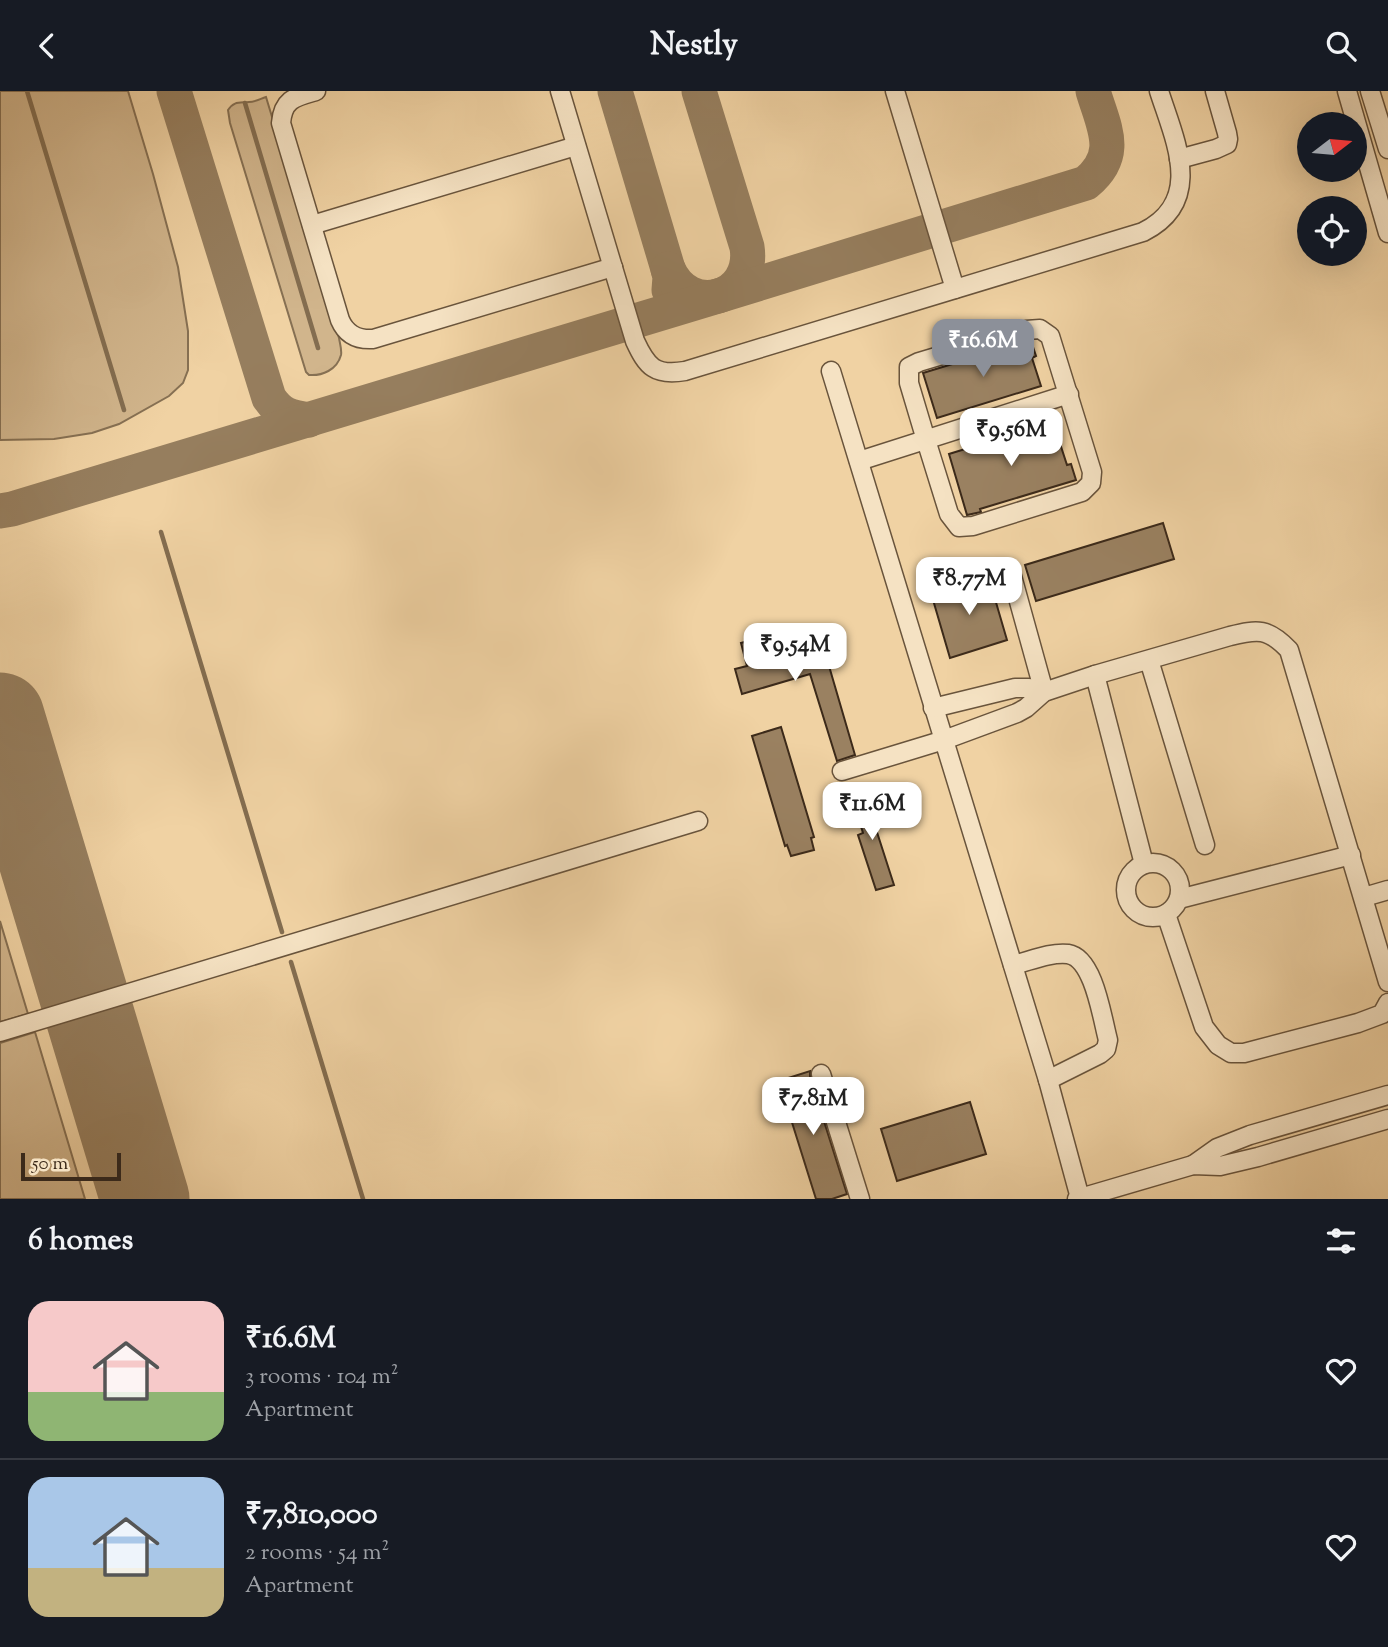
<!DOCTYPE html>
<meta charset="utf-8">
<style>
:root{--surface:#171b24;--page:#20242c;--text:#f1f3f6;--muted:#9ea1a6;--line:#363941;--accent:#8c9099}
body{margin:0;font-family:"Sorts Mill Goudy",serif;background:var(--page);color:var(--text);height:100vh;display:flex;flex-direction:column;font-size:26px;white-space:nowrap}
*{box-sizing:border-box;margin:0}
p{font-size:23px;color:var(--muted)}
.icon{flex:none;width:38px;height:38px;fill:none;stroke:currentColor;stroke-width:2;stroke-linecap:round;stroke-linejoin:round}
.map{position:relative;height:1108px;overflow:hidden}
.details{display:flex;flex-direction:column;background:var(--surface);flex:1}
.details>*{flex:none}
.needle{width:46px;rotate:74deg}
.tools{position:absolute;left:1297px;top:21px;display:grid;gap:14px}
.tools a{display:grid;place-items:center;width:70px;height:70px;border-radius:50%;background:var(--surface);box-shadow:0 7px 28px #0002;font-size:35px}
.scale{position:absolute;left:21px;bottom:18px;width:100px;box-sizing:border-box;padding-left:7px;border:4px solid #3c2a1a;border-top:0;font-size:19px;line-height:24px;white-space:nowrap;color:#3c2a1a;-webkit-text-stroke:5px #f5e2c3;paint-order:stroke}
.price{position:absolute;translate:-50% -60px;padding:0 16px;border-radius:14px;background:#fff;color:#222;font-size:23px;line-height:46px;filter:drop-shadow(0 2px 4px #0008)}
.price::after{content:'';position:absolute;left:50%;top:42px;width:21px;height:16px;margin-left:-10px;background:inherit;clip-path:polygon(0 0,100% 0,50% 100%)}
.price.active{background:var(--accent);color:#fff}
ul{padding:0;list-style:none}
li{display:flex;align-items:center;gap:21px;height:175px;padding:0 28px}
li+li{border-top:2px solid var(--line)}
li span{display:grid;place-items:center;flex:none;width:196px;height:140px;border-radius:21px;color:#555}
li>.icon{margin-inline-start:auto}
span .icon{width:84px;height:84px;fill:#fffc;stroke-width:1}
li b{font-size:30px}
h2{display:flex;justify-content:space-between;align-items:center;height:84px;padding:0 28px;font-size:30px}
header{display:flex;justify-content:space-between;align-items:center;height:91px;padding:0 28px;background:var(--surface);font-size:32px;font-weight:700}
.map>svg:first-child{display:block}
.green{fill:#d1b58c;stroke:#867053;stroke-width:2}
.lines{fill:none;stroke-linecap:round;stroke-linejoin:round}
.stream{stroke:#836d50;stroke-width:4.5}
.taxiway{stroke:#967e5e;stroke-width:35}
.runway{stroke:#967e5e;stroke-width:89}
.building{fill:#9a8161;stroke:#3c2a1a;stroke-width:2}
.minor-casing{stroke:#69543c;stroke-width:21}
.minor{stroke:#f5e2c3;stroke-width:18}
</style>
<header><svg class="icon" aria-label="back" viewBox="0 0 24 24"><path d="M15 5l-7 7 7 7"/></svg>Nestly<svg class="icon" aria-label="search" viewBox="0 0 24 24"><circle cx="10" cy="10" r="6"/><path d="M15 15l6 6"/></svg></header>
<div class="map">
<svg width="1388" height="1108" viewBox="0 0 1388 1108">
<rect width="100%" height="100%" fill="#f0d2a3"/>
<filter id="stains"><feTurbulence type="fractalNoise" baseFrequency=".00286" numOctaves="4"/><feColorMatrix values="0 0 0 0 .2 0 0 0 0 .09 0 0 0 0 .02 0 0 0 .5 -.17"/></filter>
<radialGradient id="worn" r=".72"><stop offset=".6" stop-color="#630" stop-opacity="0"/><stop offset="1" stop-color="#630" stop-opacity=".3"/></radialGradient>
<g class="green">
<polygon points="0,0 128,0 153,83 178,176 188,240 188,279 183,292 169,305 119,333 92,342 54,348 0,349"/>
<path d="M266 6 339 247C340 253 342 259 341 264 337 279 322 285 309 284L306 281 230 32 228 19C234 10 239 12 249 11 255 11 260 8 266 6Z"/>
<polygon points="0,830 28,923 0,931"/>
<polygon points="35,941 85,1108 0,1108 0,952"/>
</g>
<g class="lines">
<g class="stream">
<polyline points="27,0 124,319"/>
<polyline points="245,12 318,257"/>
<polyline points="161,441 282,841"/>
<polyline points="291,871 363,1108"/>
</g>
<g class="taxiway">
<path d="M174 0 269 307C281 324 289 326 309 329"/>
<polyline points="615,0 668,178 670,186 669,199"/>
<path d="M668 178C689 227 755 208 747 156L699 0"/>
<path d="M0 420 12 418 718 205 1086 92C1121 63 1104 37 1093 0"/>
</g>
<polyline class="runway" points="0,626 145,1108"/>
</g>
<g class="building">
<polygon points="1028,250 1031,250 1036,265 1032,267 1041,295 937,327 923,282"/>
<polygon points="1053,331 1067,374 1071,373 1076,389 980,418 981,421 967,424 949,363"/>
<polygon points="1163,432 1174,468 1036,510 1025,474"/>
<polygon points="988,484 1007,549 950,567 931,502 953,495 954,498 978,492 976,487"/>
<polygon points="780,541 784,554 791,552 798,575 823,568 826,576 829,575 855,664 837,670 810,583 742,603 735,578 747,575 741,552"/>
<polygon points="781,636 814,746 811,747 814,759 791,765 787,754 785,755 752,645"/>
<polygon points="865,699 877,734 875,735 894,794 876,799 858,744 863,742 851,703"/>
<polygon points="810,980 810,986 847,1103 832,1108 816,1108 779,990"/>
<polygon points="970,1011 986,1063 897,1090 881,1038"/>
</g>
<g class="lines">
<g class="minor-casing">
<g id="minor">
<path d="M316 0C295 6 283 8 281 32L340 229C346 243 357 249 373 248L613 176"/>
<path d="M560 0 635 250C647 276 655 285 685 280L1143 141C1205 110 1175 50 1159 0"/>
<polyline points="895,0 955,198"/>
<polyline points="1347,0 1388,142"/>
<polyline points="1370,0 1388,58"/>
<polyline points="1179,68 1216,58 1227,53 1228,48 1227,42 1215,0"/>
<polyline points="312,134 576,55"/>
<polygon points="1040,238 1050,245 1092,381 1091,392 1082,401 973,435 959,436 949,423 926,349 909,292 909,276 919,271 1026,239"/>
<polyline points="831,280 1048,989 1080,1107"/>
<polyline points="859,370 1069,303"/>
<polyline points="1010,478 1044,601"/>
<polyline points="1149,569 1205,754"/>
<polyline points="1095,584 1144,773"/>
<polyline points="933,617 1015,597 1029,597 1044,601"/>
<path d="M842 680 944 649 1017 622 1026 617 1044 601 1095 584 1230 545C1258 538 1268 537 1289 559L1388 891"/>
<circle cx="1153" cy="799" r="27"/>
<polyline points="1364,806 1388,799"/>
<polyline points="1179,808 1351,764"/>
<polyline points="1166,823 1204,936 1218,954 1231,962 1244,962 1358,932 1382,923 1388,912"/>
<path d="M1013 874C1030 870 1050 861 1068 863 1094 867 1102 927 1108 949L1106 958 1100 963 1048 989"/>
<polyline points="0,941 698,730"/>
<polyline points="821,983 860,1108"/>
<polyline points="1193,1074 1217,1057 1250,1044 1388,1004"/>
<polyline points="1077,1108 1193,1074 1220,1075 1258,1066 1388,1028"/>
</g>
</g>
<use href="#minor" class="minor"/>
</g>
<rect width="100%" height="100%" filter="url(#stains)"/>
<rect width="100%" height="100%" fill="url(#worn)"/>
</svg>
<div class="tools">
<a><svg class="needle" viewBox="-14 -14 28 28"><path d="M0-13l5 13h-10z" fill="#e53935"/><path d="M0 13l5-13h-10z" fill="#9ea1a6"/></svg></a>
<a><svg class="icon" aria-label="locate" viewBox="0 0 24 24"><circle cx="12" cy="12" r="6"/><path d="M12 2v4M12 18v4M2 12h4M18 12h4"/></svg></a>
</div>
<div class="scale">50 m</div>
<b class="price active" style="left:983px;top:288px">₹16.6M</b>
<b class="price" style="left:1011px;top:377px">₹9.56M</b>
<b class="price" style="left:969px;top:526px">₹8.77M</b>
<b class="price" style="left:795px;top:592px">₹9.54M</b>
<b class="price" style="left:872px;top:751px">₹11.6M</b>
<b class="price" style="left:813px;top:1046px">₹7.81M</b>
</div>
<section class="details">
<h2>6 homes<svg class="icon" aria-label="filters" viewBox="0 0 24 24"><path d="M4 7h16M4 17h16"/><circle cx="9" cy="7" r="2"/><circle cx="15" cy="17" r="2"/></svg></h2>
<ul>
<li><span style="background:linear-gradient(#f6c9c9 65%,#8fb573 0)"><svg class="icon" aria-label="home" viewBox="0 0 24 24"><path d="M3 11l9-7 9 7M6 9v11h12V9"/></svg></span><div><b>₹16.6M</b><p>3 rooms · 104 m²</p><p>Apartment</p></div><svg class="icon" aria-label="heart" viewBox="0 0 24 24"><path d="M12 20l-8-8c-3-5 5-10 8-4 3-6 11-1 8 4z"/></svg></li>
<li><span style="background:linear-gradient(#a9c7e8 65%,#c2b280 0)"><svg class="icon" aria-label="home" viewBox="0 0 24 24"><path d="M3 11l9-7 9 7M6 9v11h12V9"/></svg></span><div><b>₹7,810,000</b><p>2 rooms · 54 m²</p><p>Apartment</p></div><svg class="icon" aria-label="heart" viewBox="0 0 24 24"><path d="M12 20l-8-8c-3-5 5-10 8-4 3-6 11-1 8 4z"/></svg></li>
</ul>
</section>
